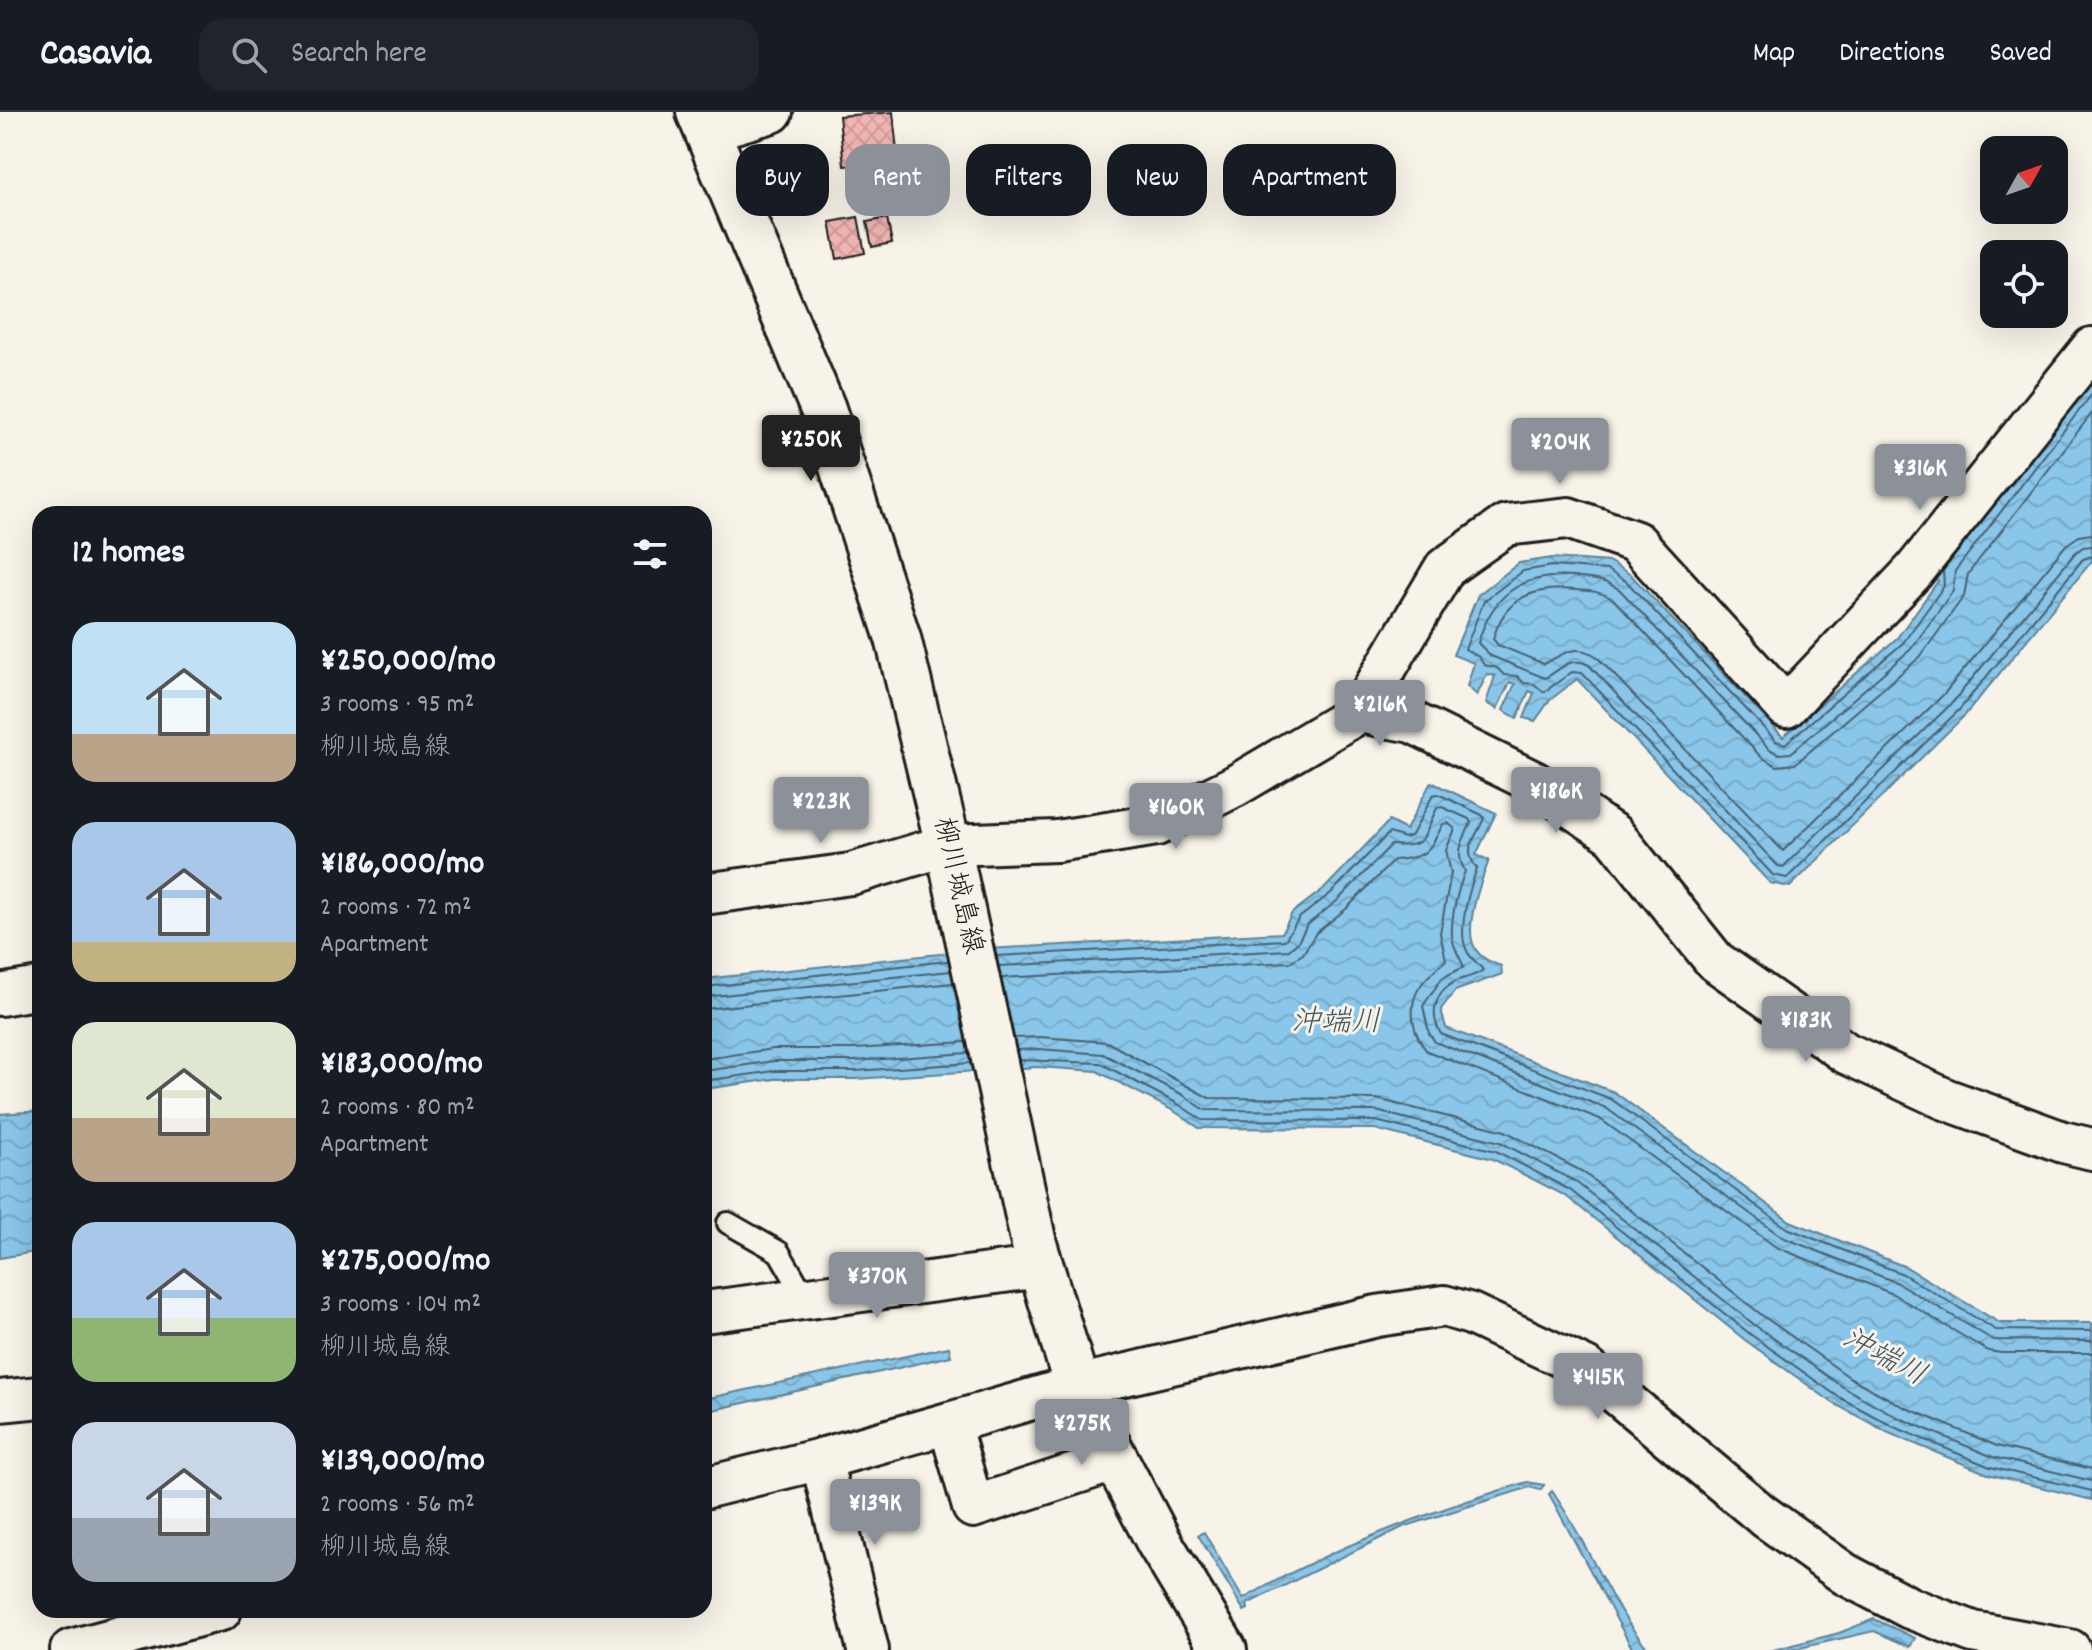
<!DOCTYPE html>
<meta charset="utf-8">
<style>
:root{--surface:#171b24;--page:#20242c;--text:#f1f3f6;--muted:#9ea1a6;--line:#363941;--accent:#8c9099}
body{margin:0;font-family:Dekko,"Klee One",sans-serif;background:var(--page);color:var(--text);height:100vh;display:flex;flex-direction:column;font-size:30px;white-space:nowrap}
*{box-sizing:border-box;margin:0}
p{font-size:26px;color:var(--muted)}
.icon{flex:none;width:44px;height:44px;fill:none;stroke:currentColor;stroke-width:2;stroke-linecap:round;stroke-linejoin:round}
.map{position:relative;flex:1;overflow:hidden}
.side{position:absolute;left:32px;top:394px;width:680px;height:1112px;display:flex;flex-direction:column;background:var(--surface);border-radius:24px;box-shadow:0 8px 32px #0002}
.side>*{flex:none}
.guide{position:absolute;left:736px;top:32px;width:760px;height:72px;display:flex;gap:16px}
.needle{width:52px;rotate:50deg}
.controls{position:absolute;left:1980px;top:24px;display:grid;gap:16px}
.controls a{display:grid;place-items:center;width:88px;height:88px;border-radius:16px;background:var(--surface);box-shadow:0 8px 32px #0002;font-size:40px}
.price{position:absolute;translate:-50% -68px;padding:0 18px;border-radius:8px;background:var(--accent);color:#fff;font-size:26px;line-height:52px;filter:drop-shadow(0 2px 4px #0008)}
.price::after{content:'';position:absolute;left:50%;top:48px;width:24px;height:18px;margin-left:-12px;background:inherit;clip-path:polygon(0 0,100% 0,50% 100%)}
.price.current{background:#222;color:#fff}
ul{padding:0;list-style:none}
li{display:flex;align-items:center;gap:24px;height:200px;padding:0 40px}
li span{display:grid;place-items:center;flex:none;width:224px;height:160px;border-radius:24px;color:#555}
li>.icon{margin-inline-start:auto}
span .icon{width:96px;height:96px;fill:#fffc;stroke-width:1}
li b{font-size:34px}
h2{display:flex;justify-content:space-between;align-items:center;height:96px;padding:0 40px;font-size:34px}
.tag{padding:0 28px;border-radius:24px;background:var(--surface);box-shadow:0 8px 32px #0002;font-size:28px;line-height:72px}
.tag.current{background:var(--accent);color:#fff}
header{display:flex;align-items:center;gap:48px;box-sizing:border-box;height:112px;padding:0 40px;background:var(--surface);border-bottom:2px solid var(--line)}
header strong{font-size:38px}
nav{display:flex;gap:44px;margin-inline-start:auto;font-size:28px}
.search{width:560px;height:72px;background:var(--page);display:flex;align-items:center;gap:20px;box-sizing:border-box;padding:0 28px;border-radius:24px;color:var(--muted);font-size:30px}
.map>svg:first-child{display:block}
.water{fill:url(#water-waves);stroke:#5d8297;stroke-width:2}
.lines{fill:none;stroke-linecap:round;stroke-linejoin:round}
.shore{stroke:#48606e;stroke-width:2}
.building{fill:url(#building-cross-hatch);stroke:#1c1c1c;stroke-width:2}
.lane-casing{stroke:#1c1c1c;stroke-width:26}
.street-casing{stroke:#1c1c1c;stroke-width:46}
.secondary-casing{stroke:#1c1c1c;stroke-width:50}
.lane{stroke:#f7f3e8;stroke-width:20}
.street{stroke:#f7f3e8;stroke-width:40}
.secondary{stroke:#f7f3e8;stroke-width:44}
.labels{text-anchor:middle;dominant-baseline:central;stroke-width:6;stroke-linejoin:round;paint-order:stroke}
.street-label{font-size:28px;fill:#1c1c1c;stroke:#f7f3e8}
.water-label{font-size:30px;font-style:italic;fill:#425864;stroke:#f7f3e8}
</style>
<header>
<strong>Casavia</strong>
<div class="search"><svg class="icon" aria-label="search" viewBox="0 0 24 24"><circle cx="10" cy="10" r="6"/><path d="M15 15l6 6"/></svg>Search here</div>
<nav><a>Map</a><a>Directions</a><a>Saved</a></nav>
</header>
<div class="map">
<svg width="2092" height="1538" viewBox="0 0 2092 1538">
<defs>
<pattern id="water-waves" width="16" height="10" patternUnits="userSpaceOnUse" patternTransform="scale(2)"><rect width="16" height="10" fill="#89c6e9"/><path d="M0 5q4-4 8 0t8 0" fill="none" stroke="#76aac7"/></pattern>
<pattern id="building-cross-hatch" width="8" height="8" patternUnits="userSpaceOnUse" patternTransform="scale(2)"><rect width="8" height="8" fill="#f1b6b3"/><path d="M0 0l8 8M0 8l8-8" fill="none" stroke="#ce9c99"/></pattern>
</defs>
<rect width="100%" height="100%" fill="#f7f3e8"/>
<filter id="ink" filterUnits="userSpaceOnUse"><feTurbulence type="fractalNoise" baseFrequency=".0125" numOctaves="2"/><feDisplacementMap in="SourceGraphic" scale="16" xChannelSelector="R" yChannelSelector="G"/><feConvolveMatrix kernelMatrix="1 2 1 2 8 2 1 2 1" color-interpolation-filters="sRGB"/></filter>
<g filter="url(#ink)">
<g class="water">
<polygon points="2092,253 2092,449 1966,602 1790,775 1770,771 1577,567 1550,588 1535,609 1524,606 1534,581 1529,579 1517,606 1503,598 1515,572 1510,570 1497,597 1486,591 1495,564 1487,562 1477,583 1467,574 1474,551 1453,543 1478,483 1519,451 1552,446 1610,450 1631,463 1783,625 1897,526 1938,469 1931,462"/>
<path d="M1431 670 1496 701 1476 743 1489 748C1481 769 1463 816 1475 836 1480 846 1491 850 1501 854L1502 862 1455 879 1441 897 1446 916 1614 980 1790 1109 1906 1155 2000 1211H2092V1388L1988 1362 1889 1321 1833 1291 1745 1228 1566 1084 1493 1047 1375 1017 1199 1016 1174 999 1097 959 1038 955 855 967H775L704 977V867L987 837 1282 821 1292 801 1326 775 1389 709 1406 718Z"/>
<polygon points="40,999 40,1139 0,1146 0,1002"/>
<polygon points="949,1235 951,1244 704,1300 704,1287"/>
<path d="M1527 1370 1544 1373 1540 1378 1530 1375 1403 1415 1247 1492 1248 1497 1244 1499 1198 1423 1204 1420 1243 1487C1332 1435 1428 1400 1527 1370Z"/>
<path d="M1552 1379C1588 1430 1608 1491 1649 1538H1633L1549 1382Z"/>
<polygon points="1874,1507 1915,1526 1910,1535 1874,1519 1791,1538 1773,1538 1839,1521"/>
</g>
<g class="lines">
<g class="shore">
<path d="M2092 282 1955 459 1953 479 1911 537 1791 641 1779 642 1769 637 1620 478C1604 467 1591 467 1572 465 1521 461 1492 483 1478 531L1491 544 1545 566C1561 558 1570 543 1589 553L1778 754 1783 755 1953 590 2075 441 2083 435 2092 434"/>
<path d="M2092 301 1968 462 1964 484 1920 545 1795 652 1777 654 1761 645 1613 487C1600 479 1591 479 1576 478 1536 474 1505 484 1493 527L1498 533 1544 552C1563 542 1575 531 1596 544L1783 739 1944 582 2066 433 2079 424 2092 422"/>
<polyline points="1962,434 1943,459 1944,474 1903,531 1785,632 1776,629 1627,470 1607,458 1552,454 1523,459 1484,489 1465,537 1479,545 1484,553 1497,556 1504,563 1517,564 1524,571 1534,572 1544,580 1572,560 1582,561 1773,763 1787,766 1960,597 2083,447 2092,444"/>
<path d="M997 844 1285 828 1299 806 1331 781 1389 721 1405 726 1412 723 1433 683 1438 682 1482 703 1484 706C1476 727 1461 737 1477 756 1470 776 1456 818 1467 839 1470 846 1479 852 1483 858 1475 865 1463 865 1453 871 1433 882 1430 904 1441 922L1611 987 1787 1116 1903 1162 1996 1218 2092 1219"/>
<path d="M999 854 1289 838 1298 830 1307 813 1338 788 1391 733C1427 736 1422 727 1437 696L1442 695 1469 707 1471 711C1463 729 1454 740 1465 759 1458 778 1451 804 1452 824 1453 836 1460 845 1464 855L1442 866 1423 894 1429 921 1435 930 1606 996 1782 1125 1898 1171 1993 1228 2092 1229"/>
<path d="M1001 866 1290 850 1303 842 1316 821 1346 797 1394 748C1426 746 1429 740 1443 712L1448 711 1455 717 1446 738 1451 761 1440 821 1446 848C1422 869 1406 883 1415 917 1418 926 1421 932 1427 939L1600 1007 1776 1135 1893 1182 1988 1239 2001 1241H2092"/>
<polyline points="704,875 948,849"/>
<polyline points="704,885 951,859"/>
<polyline points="704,897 953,871"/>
<polyline points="1014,926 1040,925 1107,930 1209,986 1377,987 1505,1019 1583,1060 1763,1204 1849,1265 1902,1294 1997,1334 2092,1357"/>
<polyline points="1017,938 1039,937 1103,942 1183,983 1205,998 1376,999 1500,1030 1576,1070 1756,1214 1843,1275 1897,1305 1993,1345 2092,1369"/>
<polyline points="704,947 773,937 854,937 966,930"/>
<polyline points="1019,948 1100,951 1178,992 1202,1008 1376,1009 1496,1039 1570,1078 1750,1222 1837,1284 1892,1314 1990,1355 2092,1379"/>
<polyline points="704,959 774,949 855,949 968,941"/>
<polyline points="704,969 774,959 855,959 971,951"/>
</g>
</g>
<g class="building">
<polygon points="893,0 898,50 844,54 839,4"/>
<polygon points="794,49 807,73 783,86 771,61"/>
<polygon points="858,105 865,141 837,147 830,110"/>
<polygon points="887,106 892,131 872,135 867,110"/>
</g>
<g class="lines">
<g class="lane-casing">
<polyline id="lane" points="728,1111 779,1140 805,1185"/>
</g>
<g class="street-casing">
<g id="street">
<polyline points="707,19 772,0"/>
<polyline points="1360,600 1412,610 1534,670 1614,723 1715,849 1846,941 1945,987 2063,1030 2092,1037"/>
<polyline points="704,782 851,762 948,733 1057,729 1157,713 1235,674 1360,600 1445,456 1506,413 1568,406 1636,430 1786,595 1914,459 2092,236"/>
<polyline points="0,883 40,876"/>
<polyline points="704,1200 1041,1155"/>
<polyline points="0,1289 40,1285"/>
<polyline points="949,1311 1077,1274 1377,1204 1444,1194 1471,1202 1586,1256 1761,1402 1845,1462 1910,1496 1973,1520 2070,1538"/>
<polyline points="821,1347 868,1538"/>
<polyline points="704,1376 821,1347 949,1311 973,1395 1117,1348"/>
<polyline points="71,1538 221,1498"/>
</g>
</g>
<g class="secondary-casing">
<polyline id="secondary" points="699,0 823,297 898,526 948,733 1034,1132 1077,1274 1159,1430 1224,1538"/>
</g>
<use href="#lane" class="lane"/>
<use href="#street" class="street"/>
<use href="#secondary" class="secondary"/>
</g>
</g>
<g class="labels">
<g class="street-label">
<text transform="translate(956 774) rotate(77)">柳川城島線</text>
</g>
<g class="water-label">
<text x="1336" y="912">沖端川</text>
<text transform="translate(1883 1247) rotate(28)">沖端川</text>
</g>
</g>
</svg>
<div class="controls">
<a><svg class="needle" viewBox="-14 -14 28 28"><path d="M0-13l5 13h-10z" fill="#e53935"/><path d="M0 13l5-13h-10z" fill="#9ea1a6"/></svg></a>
<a><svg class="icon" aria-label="locate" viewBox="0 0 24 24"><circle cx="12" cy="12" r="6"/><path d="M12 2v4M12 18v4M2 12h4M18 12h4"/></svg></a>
</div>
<b class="price current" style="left:811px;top:371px">¥250K</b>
<b class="price" style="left:1560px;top:374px">¥204K</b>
<b class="price" style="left:1920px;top:400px">¥316K</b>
<b class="price" style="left:1380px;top:636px">¥216K</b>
<b class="price" style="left:1556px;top:723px">¥186K</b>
<b class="price" style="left:821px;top:733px">¥223K</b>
<b class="price" style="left:1176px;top:739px">¥160K</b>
<b class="price" style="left:1806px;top:952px">¥183K</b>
<b class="price" style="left:877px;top:1208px">¥370K</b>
<b class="price" style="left:1598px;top:1309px">¥415K</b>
<b class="price" style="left:1082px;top:1355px">¥275K</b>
<b class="price" style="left:875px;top:1435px">¥139K</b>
<div class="guide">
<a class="tag">Buy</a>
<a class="tag current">Rent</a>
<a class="tag">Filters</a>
<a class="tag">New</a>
<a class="tag">Apartment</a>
</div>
<section class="side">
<h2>12 homes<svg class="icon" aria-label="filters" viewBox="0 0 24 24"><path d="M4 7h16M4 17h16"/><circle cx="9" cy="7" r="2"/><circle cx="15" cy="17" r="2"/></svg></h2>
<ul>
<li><span style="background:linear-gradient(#bfe0f5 70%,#b9a48a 0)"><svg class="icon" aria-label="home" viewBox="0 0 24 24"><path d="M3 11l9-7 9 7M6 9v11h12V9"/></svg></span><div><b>¥250,000/mo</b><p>3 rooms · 95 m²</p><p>柳川城島線</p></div></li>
<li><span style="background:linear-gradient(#a9c7e8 75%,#c2b280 0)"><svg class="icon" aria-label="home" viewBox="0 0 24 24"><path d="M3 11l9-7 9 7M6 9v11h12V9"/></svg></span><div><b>¥186,000/mo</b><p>2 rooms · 72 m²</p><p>Apartment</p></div></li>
<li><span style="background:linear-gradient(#dfe7d0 60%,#b9a48a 0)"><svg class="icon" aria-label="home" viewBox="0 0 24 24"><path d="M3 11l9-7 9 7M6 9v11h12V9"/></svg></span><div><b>¥183,000/mo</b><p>2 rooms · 80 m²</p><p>Apartment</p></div></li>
<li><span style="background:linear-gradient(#a9c7e8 60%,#8fb573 0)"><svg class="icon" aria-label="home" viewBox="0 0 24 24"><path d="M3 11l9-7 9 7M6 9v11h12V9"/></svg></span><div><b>¥275,000/mo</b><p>3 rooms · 104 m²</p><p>柳川城島線</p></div></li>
<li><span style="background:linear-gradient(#c9d6e8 60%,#9aa5b1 0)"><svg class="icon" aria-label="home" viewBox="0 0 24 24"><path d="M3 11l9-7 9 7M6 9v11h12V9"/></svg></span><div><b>¥139,000/mo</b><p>2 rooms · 56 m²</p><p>柳川城島線</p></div></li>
</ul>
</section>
</div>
